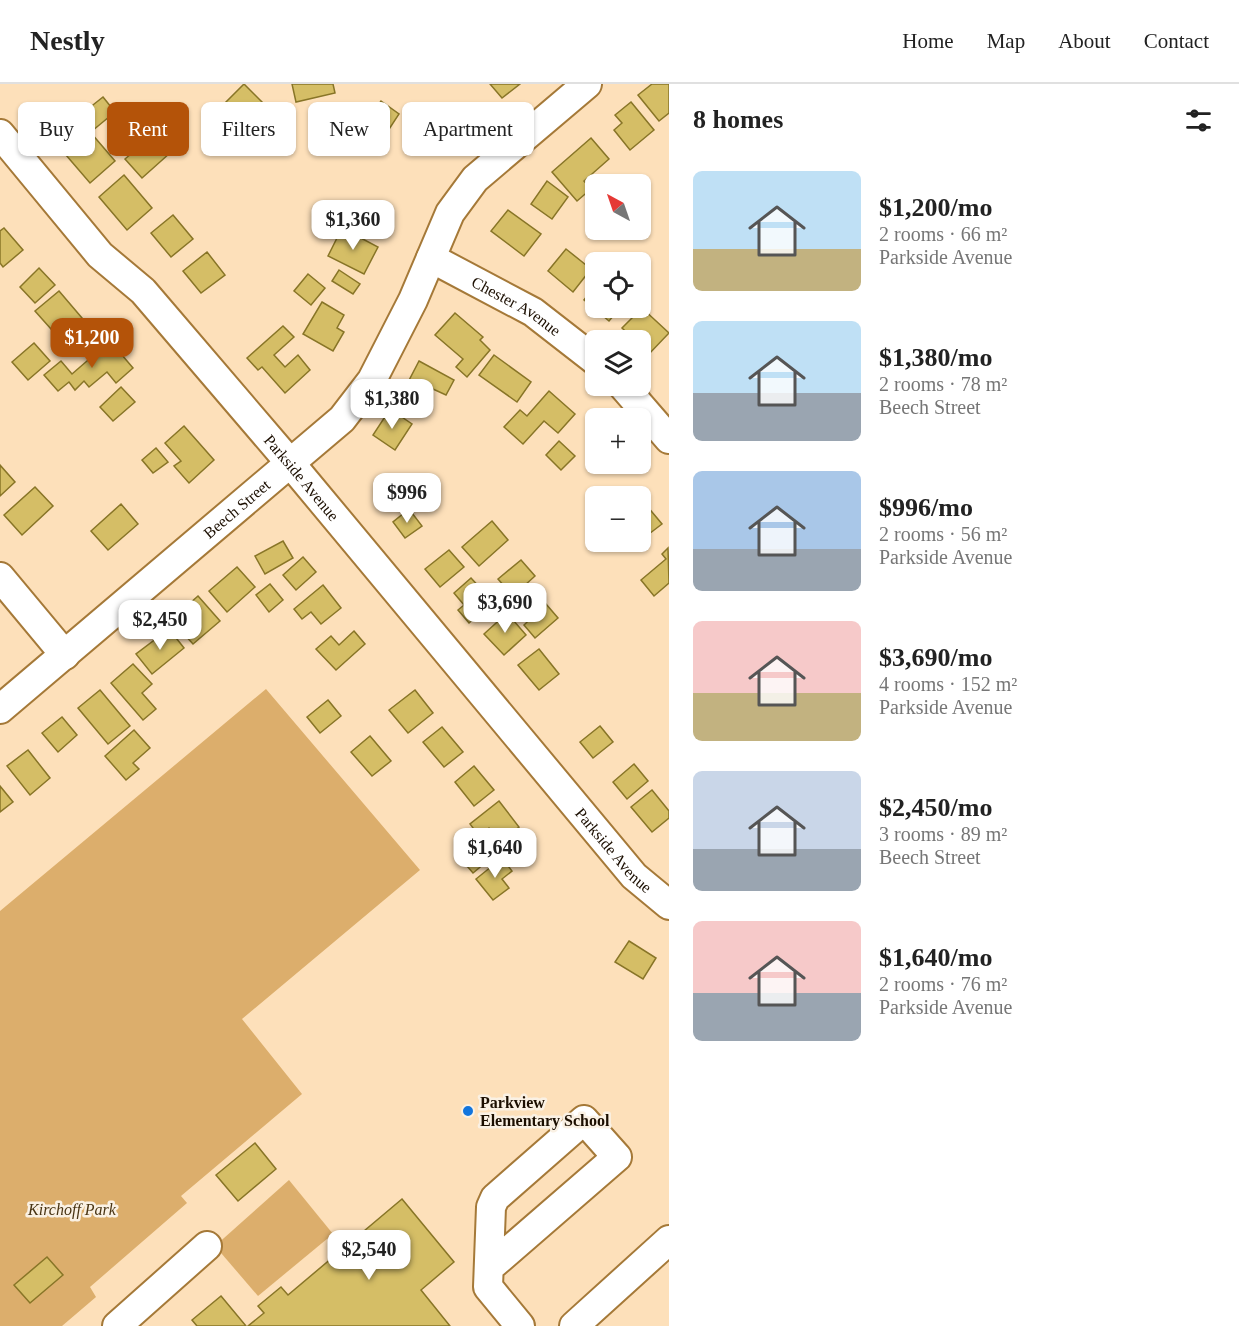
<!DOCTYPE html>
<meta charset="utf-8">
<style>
:root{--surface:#fff;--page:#f2f2f2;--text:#222;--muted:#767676;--line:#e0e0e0;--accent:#b45309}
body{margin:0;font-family:Georgia,serif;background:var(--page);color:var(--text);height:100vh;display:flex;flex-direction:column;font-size:22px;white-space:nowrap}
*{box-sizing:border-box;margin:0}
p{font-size:20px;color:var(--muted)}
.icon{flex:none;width:33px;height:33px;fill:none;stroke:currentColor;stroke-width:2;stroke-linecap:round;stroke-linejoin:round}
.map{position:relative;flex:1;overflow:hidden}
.details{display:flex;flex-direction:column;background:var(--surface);width:570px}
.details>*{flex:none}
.hud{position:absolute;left:18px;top:18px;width:561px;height:54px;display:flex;gap:12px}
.needle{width:39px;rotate:320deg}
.fabs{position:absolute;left:585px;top:90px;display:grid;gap:12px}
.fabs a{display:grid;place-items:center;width:66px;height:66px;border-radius:9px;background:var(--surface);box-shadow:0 2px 4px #0004;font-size:30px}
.price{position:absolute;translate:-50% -51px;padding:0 14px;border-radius:12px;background:#fff;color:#222;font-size:20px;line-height:39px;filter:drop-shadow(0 2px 3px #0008)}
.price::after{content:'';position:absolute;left:50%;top:36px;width:18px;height:14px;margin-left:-9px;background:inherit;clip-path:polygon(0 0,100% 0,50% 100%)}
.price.on{background:var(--accent);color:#fff}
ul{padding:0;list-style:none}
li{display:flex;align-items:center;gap:18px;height:150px;padding:0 24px}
li span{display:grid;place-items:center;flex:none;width:168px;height:120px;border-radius:9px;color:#555}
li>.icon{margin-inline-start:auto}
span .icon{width:72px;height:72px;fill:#fffc;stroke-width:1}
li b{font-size:26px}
h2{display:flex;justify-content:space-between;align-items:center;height:72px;padding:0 24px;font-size:26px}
.tag{padding:0 21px;border-radius:9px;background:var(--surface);box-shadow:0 2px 4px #0004;font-size:21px;line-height:54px}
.tag.on{background:var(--accent);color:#fff}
header{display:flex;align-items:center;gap:36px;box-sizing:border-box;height:84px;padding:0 30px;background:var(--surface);border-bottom:2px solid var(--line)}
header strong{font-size:28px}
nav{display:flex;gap:33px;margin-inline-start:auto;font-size:21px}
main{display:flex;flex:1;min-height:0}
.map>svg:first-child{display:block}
.green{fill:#dcae6c}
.building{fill:#d5be66;stroke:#887527;stroke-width:1.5}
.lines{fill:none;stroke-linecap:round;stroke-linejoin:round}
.minor-casing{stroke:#a57938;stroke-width:32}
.minor{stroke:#fff;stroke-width:28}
.poi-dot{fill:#1275dd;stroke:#faf1e4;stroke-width:2}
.labels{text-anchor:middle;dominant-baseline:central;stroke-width:5;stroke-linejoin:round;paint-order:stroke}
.street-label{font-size:16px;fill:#1b0e00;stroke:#faf1e4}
.poi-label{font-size:16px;font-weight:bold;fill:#1b0e00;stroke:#faf1e4;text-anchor:start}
.park-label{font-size:16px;font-style:italic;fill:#493413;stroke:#faf1e4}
</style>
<header>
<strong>Nestly</strong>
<nav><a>Home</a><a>Map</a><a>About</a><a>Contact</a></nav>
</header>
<main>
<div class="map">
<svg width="669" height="1242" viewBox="0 0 669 1242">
<rect width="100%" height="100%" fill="#fde0ba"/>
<g class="green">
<polygon points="266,605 420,786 242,935 302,1010 181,1112 187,1119 90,1203 96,1213 62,1242 0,1242 0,827"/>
<polygon points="289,1096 333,1150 258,1212 215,1162"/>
</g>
<g class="building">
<polygon points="244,0 263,19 243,40 223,21"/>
<polygon points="292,0 333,0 335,9 296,18"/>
<polygon points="490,0 520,0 502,14"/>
<polygon points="652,0 669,0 669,29 659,37 638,11"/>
<polygon points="103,13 115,28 92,47 79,32"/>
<polygon points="381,17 399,30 382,56 363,43"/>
<polygon points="631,18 654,46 630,66 614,46 622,39 615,31"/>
<polygon points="454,21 470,39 448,58 432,41"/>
<polygon points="91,49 115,77 90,99 66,71"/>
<polygon points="153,51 170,69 142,94 125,75"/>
<polygon points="591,54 609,75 584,97 591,105 577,117 552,88"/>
<polygon points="124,91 152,124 127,146 99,113"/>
<polygon points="547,97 568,113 552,135 531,120"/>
<polygon points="508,126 541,150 524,172 491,147"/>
<polygon points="173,131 193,155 171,173 151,149"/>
<polygon points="4,144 23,166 3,183 0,179 0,147"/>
<polygon points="342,144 378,163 364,190 328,172"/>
<polygon points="566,165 591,185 573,208 548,187"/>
<polygon points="207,168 225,191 201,209 183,187"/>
<polygon points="39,184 55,201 35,219 20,203"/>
<polygon points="339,186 360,200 353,210 332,197"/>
<polygon points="308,190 325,204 311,221 294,207"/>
<polygon points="596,201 596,224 620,224 609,237 584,216"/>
<polygon points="59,207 82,234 59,254 35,227"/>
<polygon points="322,218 344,231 337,244 344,248 333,267 303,250"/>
<polygon points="642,224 669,249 649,270 640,261 640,256 635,256 622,244"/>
<polygon points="455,229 483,253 480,256 490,266 467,293 456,283 463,275 435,251"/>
<polygon points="283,242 294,253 274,271 285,283 298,271 310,286 285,309 262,283 258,286 247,274"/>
<polygon points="110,257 133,284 116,299 107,288 89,303 84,297 75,306 69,298 58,307 44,291 61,277 72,290"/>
<polygon points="34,259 50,277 28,296 12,278"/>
<polygon points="494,271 531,298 517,318 479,291"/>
<polygon points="419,277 454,296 446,311 433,305 426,318 404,306"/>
<polygon points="121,303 135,318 113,337 100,323"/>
<polygon points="549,307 575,330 558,349 544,337 523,360 504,343 520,326 527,332"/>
<polygon points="390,325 412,340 395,366 373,351"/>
<polygon points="184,342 214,376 189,399 174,382 181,377 165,359"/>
<polygon points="559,357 575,372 561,386 546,371"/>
<polygon points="156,364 168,378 153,389 142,376"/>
<polygon points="0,381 15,398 0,412"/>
<polygon points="35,403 53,422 22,451 4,431"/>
<polygon points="121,420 138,440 108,466 91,447"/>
<polygon points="647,422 662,440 645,453 640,447 640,427"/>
<polygon points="409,425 422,442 405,454 393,438"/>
<polygon points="492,437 508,456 479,482 462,463"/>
<polygon points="283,457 293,474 265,490 255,472"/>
<polygon points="668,464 669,499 654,512 641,496 666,475 662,470"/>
<polygon points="449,466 464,483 440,503 425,485"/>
<polygon points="303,473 316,488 296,506 283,491"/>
<polygon points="521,476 535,492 513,512 498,495"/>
<polygon points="237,483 255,503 227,528 209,507"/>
<polygon points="471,494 483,507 486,504 496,516 469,539 458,526 464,521 454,509"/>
<polygon points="270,500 283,516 269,528 256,511"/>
<polygon points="323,501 341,524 321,540 311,528 302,535 294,525"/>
<polygon points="198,512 220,537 193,560 171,536"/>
<polygon points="546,520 558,534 535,554 524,541"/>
<polygon points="507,529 526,551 504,571 484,550"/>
<polygon points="169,545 184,564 152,590 136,570"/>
<polygon points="354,547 365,560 336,586 316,565 331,552 339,561"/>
<polygon points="539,565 559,590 539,606 518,581"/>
<polygon points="133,580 152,600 142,609 156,625 143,636 111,599"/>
<polygon points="100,606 130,642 108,660 78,624"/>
<polygon points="415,606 433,629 408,649 389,626"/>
<polygon points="328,616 341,632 320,649 307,633"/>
<polygon points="62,633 77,651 58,668 42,649"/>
<polygon points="600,642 613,658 593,674 580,658"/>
<polygon points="442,643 463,668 444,683 423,658"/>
<polygon points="134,646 150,664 133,679 139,685 126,696 105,672"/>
<polygon points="370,652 391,677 372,692 351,668"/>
<polygon points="28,666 50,694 30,711 7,682"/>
<polygon points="634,680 648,697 627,715 613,698"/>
<polygon points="474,682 494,706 474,722 455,698"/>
<polygon points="0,702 13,718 0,728"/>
<polygon points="652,706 669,727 669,734 652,748 631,723"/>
<polygon points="499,717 519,743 500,758 489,744 479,752 470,740"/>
<polygon points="479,761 490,775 473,789 461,775"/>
<polygon points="502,774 512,787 502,795 509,804 493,816 476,795"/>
<polygon points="629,857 656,874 643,895 615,878"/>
<polygon points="255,1059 276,1085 238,1117 216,1091"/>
<polygon points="402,1115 454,1178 421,1206 450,1242 248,1242 264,1229 258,1222 281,1203 288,1211"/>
<polygon points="47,1173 63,1191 30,1219 14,1201"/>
<polygon points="221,1212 246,1242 197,1242 192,1236"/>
</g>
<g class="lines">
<g class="minor-casing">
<g id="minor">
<path id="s1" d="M0 50 100 171 143 207 291 380 634 792 669 821"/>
<path id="s2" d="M431 174 533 228 596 277"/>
<polyline points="623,302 669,355"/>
<polyline points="0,493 65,571"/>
<path id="s3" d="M0 625 342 335 372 296 413 216 450 129 475 95 587 0"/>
<polyline points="490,1183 617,1073 584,1036 495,1114 491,1123 488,1203 520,1242"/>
<polyline points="117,1242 207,1162"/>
<polyline points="574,1242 669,1156"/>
</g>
</g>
<use href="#minor" class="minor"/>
</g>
<circle class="poi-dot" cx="468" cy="1027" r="6"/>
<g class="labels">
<g class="street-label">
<text stroke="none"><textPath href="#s2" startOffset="98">Chester Avenue</textPath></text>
<text stroke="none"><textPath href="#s1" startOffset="458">Parkside Avenue</textPath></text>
<text stroke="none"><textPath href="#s3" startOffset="310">Beech Street</textPath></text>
<text stroke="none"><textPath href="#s1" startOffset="944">Parkside Avenue</textPath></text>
</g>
<g class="poi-label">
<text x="480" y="1018">Parkview<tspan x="480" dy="18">Elementary School</tspan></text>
</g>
<g class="park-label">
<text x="72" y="1125">Kirchoff Park</text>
</g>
</g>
</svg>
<div class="fabs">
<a><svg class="needle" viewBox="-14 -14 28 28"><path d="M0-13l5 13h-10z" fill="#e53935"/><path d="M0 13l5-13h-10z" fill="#767676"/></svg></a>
<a><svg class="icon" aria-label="locate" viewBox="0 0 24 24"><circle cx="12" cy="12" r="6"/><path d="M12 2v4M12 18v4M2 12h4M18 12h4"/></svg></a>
<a><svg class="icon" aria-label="layers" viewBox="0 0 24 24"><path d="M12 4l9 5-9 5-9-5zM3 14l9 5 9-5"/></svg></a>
<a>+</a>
<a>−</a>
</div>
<b class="price" style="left:353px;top:167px">$1,360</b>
<b class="price on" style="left:92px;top:285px">$1,200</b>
<b class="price" style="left:392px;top:346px">$1,380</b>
<b class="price" style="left:407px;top:440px">$996</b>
<b class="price" style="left:505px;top:550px">$3,690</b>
<b class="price" style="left:160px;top:567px">$2,450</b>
<b class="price" style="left:495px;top:795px">$1,640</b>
<b class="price" style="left:369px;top:1197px">$2,540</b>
<div class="hud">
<a class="tag">Buy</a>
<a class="tag on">Rent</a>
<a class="tag">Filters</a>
<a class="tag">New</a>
<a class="tag">Apartment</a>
</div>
</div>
<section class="details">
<h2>8 homes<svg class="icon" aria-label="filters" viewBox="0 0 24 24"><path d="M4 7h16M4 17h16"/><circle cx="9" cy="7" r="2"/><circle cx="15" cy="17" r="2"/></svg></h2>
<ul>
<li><span style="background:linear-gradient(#bfe0f5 65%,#c2b280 0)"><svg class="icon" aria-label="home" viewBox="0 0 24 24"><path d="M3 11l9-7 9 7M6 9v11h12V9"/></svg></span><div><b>$1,200/mo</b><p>2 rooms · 66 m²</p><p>Parkside Avenue</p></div></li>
<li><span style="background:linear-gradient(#bfe0f5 60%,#9aa5b1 0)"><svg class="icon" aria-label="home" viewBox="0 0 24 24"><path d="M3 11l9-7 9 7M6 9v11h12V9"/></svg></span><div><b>$1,380/mo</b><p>2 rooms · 78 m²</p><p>Beech Street</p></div></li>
<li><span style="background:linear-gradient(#a9c7e8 65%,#9aa5b1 0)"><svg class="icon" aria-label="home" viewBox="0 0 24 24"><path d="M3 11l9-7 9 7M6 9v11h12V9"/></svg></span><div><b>$996/mo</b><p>2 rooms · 56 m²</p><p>Parkside Avenue</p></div></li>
<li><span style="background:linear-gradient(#f6c9c9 60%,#c2b280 0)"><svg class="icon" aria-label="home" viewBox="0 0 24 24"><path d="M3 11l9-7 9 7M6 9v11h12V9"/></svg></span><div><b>$3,690/mo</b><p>4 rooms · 152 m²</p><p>Parkside Avenue</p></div></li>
<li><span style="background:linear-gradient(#c9d6e8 65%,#9aa5b1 0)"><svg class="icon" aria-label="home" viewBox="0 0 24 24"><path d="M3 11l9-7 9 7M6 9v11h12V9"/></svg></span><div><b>$2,450/mo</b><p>3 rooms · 89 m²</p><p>Beech Street</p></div></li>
<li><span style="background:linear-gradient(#f6c9c9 60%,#9aa5b1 0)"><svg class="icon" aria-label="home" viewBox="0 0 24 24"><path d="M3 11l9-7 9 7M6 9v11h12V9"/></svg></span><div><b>$1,640/mo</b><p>2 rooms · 76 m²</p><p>Parkside Avenue</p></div></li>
</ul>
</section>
</main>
